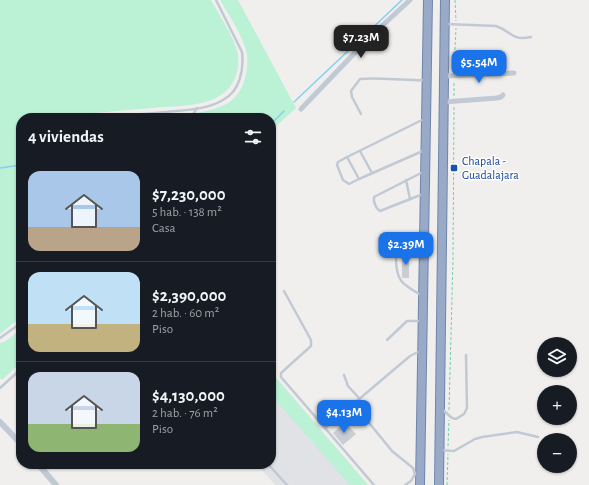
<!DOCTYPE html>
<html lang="es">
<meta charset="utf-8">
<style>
:root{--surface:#171b24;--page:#20242c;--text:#f1f3f6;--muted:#9ea1a6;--line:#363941;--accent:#1a73e8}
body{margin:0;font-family:"Alegreya Sans",sans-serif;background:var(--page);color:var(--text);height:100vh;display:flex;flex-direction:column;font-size:15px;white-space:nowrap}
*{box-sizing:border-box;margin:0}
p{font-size:13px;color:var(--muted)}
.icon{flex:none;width:22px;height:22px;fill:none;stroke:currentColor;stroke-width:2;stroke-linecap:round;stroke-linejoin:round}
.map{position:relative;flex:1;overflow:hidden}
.side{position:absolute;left:16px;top:113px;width:260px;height:356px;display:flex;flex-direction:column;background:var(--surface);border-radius:16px;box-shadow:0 1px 3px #0004}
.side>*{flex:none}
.controls{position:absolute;left:537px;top:337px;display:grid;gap:8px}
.controls a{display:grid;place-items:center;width:40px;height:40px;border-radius:50%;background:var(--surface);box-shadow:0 1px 3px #0004;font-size:20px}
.price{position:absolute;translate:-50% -34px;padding:0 9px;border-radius:8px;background:var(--accent);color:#fff;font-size:13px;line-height:26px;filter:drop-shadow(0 1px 2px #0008)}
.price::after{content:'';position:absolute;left:50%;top:24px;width:12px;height:9px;margin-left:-6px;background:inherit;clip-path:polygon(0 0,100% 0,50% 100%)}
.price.on{background:#222;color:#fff}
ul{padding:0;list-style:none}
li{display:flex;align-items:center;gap:12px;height:100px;padding:0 12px}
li+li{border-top:1px solid var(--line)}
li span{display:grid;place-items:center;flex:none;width:112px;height:80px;border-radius:12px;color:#555}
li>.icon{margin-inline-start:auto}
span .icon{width:48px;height:48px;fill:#fffc;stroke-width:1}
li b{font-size:17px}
h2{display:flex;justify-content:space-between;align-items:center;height:48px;padding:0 12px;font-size:17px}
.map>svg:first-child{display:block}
.airport{fill:#e0e2e6}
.green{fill:#bbf1d5}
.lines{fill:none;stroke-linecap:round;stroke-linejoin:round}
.stream{stroke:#86cfef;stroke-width:1.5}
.building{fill:#cacdd4}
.trunk-casing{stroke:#6f86ab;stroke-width:10}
.path{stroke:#72d0ab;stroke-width:1;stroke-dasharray:3 2;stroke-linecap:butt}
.service{stroke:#c1c9d4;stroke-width:2.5}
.minor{stroke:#c1c9d4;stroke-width:5}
.tertiary{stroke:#c1c9d4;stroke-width:6}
.trunk{stroke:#98aac7;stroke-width:8}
.transit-dot{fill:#1a4fb4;stroke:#fff;stroke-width:1.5}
.labels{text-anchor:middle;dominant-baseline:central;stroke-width:3;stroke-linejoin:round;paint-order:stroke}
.transit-label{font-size:12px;fill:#164399;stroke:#fff;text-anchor:start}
</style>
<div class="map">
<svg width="589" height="485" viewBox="0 0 589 485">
<rect width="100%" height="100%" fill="#f1efee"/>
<polygon class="airport" points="271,372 368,485 275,485 257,464 271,464"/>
<g class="green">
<path d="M0 0H211C219 15 236 40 238 55 240 70 234 87 221 95 204 107 173 106 152 108 129 110 105 112 82 114L71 118H21V317L0 334Z"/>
<path d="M220 0H238L296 108 271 131V118H144C170 115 198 116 222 106 242 99 249 74 247 55 245 39 228 14 220 0Z"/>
<polygon points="21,329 21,362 2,380 0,378 0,343 6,341"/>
<polygon points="271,372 368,485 350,485 271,395"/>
</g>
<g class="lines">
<g class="stream">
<polyline points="294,102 402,0"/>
<polyline points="271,124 284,111"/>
<polyline points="0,168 21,165"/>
</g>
</g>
<g class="building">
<polygon points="404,254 409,254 409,278 403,278 402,277 402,256"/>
<polygon points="345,422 356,434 343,445 333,433"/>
</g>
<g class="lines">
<g class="trunk-casing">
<g id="trunk">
<polyline points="420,485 428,0"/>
<polyline points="439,485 445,0"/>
</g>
</g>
<g class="path">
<polyline points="455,0 456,21"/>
<polyline points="454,70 456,28"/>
<polyline points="454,96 454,82"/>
<polyline points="449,410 453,259 454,106"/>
<polyline points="448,446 449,420"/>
<polyline points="447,485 448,454"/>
</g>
<g class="service">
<path d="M446 24 496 26C513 32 511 41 531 37"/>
<path d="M361 114 352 97 351 91 360 79C381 77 403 81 424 80"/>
<path d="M99 118C121 116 143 114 166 112 185 110 206 110 223 100 240 91 244 70 242 52L216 0"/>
<polyline points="191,118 197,108"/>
<polyline points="424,119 347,157 359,179 425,150"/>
<polyline points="360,151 372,173"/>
<polyline points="347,157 338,162 337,165 343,180 349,184 359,179"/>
<polyline points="406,180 410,199"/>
<path d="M423 194 380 211C376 209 373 201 374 197L423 172"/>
<polyline points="284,291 311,340 311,346 281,373 281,377 325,428"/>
<path d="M421 295C402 284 396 281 396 258L405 249 422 244"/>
<polyline points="0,338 21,323"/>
<polyline points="387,340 407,321 421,321"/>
<polyline points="344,375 348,386 359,398"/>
<polyline points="0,388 21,369"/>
<polyline points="442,409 452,418 456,419 464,414 467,408 466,355"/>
<polyline points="361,413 392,451 413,468 415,474"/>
<polyline points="440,450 454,451 475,439 482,437 517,432 538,437"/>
<polyline points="268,464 287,485"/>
<polyline points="374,485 325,428 410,356 420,351"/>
<polyline points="405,485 411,481 415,474"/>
</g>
<g class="minor">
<polyline points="445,76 514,73"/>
<polyline points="444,102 497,98 501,97 503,95"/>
<polyline points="301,109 369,38 410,0"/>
</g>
<g class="tertiary">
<polyline points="0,422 21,444"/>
<polyline points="38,464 56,485"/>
</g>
<use href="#trunk" class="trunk"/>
</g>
<rect class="transit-dot" x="450" y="164" width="8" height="8" rx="2"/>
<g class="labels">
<g class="transit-label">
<text x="462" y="161">Chapala -<tspan x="462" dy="14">Guadalajara</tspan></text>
</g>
</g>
</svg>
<div class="controls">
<a><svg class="icon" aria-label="layers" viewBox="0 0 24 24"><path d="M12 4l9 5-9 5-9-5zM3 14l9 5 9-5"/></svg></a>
<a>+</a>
<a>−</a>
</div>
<b class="price on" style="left:361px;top:59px">$7.23M</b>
<b class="price" style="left:479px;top:84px">$5.54M</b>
<b class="price" style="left:406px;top:266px">$2.39M</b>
<b class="price" style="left:344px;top:434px">$4.13M</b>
<section class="side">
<h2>4 viviendas<svg class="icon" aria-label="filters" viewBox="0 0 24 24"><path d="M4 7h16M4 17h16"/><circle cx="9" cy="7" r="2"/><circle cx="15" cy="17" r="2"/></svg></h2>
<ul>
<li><span style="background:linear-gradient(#a9c7e8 70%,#b9a48a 0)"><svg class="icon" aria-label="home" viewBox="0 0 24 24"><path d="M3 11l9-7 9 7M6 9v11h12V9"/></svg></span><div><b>$7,230,000</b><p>5 hab. · 138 m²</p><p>Casa</p></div></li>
<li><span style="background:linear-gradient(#bfe0f5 65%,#c2b280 0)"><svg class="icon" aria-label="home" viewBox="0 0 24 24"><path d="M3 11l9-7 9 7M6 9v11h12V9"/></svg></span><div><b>$2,390,000</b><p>2 hab. · 60 m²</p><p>Piso</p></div></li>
<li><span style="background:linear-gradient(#c9d6e8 65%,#8fb573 0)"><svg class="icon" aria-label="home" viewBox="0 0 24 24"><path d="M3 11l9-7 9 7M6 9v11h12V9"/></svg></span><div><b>$4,130,000</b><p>2 hab. · 76 m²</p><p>Piso</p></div></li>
</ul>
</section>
</div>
